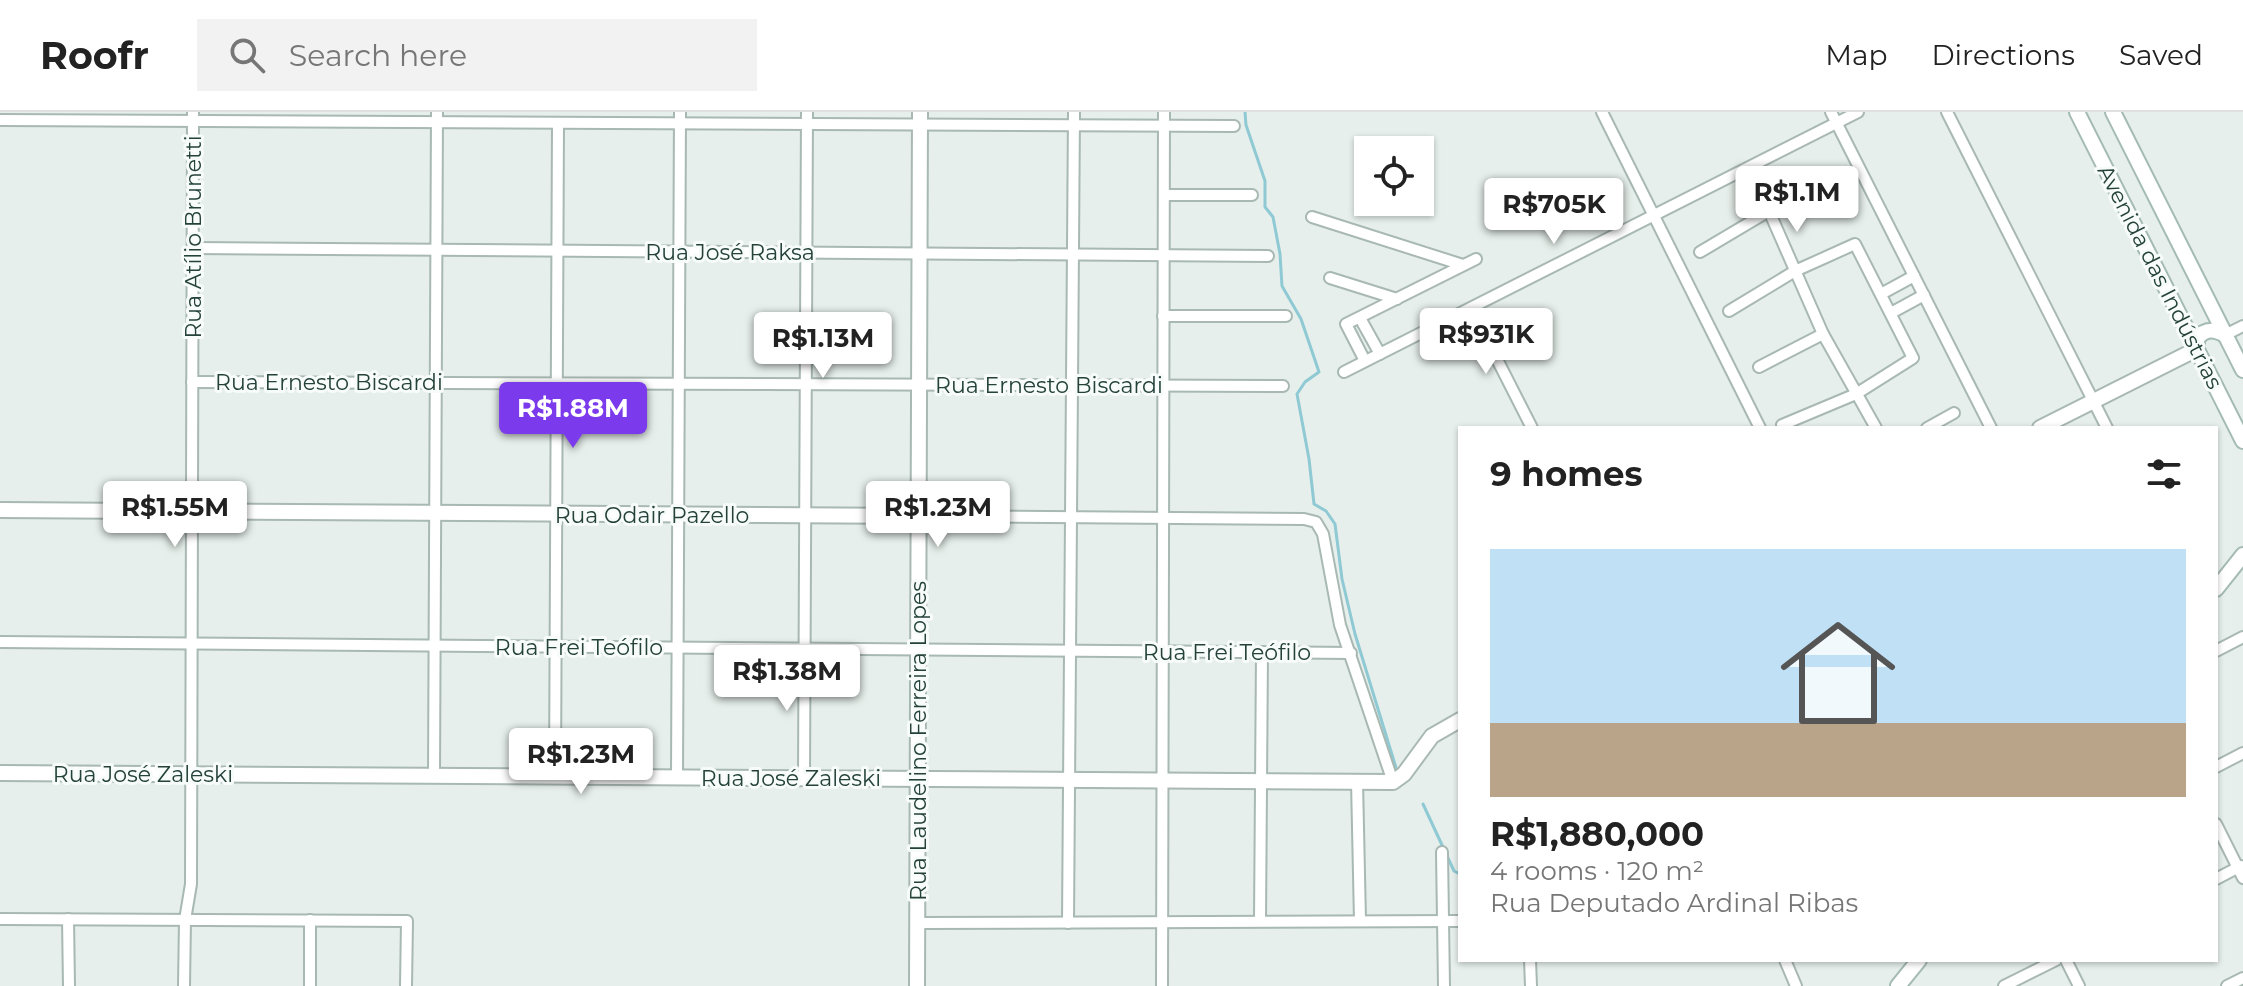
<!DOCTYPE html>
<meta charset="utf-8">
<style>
:root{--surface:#fff;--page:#f2f2f2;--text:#222;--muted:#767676;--line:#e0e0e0;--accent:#7c3aed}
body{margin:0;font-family:Montserrat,sans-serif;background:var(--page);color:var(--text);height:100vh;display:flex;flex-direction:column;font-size:30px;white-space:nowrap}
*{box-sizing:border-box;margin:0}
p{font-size:26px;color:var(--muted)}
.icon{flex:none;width:44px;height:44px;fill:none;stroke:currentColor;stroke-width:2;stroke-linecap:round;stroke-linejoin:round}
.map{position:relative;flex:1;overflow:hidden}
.panel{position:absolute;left:1458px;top:314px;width:760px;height:536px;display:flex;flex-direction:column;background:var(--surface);border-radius:0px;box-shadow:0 2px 6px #0004}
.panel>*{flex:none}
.fabs{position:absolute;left:1354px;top:24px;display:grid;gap:16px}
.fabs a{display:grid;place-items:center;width:80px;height:80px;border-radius:0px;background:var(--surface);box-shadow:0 2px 6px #0004;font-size:40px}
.price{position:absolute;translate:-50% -68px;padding:0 18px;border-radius:8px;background:#fff;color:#222;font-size:26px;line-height:52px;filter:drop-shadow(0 2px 4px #0008)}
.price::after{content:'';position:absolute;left:50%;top:48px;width:24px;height:18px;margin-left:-12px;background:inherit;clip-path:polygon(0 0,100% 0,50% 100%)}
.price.active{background:var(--accent);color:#fff}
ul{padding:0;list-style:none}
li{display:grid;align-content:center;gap:16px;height:424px;padding:0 32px}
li+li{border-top:2px solid var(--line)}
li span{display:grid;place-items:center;height:248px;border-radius:0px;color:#555}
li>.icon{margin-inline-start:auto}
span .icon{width:144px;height:144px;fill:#fffc;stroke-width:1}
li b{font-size:34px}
h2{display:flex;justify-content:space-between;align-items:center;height:96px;padding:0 32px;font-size:34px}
header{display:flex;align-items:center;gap:48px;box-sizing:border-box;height:112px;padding:0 40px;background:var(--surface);border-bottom:2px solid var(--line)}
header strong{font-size:38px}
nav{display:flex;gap:44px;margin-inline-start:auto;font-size:28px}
.search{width:560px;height:72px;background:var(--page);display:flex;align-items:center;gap:20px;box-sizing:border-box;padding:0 28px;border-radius:0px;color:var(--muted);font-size:30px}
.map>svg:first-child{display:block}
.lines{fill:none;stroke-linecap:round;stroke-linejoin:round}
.stream{stroke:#8ec9d4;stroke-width:3}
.minor-casing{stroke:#a8b8b2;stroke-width:14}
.tertiary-casing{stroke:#a8b8b2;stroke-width:18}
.secondary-casing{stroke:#a4bbb3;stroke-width:18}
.minor{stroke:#fff;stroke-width:10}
.tertiary{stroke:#fff;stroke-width:14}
.secondary{stroke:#fff;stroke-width:14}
.labels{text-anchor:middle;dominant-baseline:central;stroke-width:6;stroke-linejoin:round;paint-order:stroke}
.street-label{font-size:22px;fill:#24423a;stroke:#f7fbf9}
</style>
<header>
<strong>Roofr</strong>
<div class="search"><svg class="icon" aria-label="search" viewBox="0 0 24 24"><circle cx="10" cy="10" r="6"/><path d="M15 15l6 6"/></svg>Search here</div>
<nav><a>Map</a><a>Directions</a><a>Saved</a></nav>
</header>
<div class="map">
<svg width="2243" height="874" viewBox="0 0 2243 874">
<rect width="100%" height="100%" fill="#e6efeb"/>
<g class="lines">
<g class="stream">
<polyline points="1245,0 1246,13 1265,69 1265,95 1273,105 1280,142 1282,174 1301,207 1319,260 1305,270 1297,282 1309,347 1314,392 1326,399 1335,412 1342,467 1355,522 1397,659"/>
<polyline points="1423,692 1454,759 1460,762"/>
</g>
<g class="minor-casing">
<g id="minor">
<polyline points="1602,0 1760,316"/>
<polyline points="1831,0 1991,316"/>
<polyline points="1947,0 2107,316"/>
<polyline points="0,8 1234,14"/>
<polyline points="1164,83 1252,83"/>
<polyline points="1769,99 1823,222 1876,316"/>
<polyline points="1312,105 1463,153"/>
<polyline points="193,136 1268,144"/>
<polyline points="1700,140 1769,99 1835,70"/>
<polyline points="1330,166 1397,187"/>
<polyline points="1881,182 1914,164"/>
<polyline points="1471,196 1532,316"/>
<polyline points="1729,199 1795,159 1855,132 1913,246 1856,282 1782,313"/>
<polyline points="1891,201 1924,183"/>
<polyline points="1163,204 1286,204"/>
<polyline points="1360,206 1380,242"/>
<polyline points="2225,223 2243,214"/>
<polyline points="1365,249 1346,212 1476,147"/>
<polyline points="1759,255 1823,222"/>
<polyline points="1344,260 1858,0"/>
<polyline points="192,270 1283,274"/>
<polyline points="1927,316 1954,301"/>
<polyline points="919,404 1304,407 1316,410 1323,422 1340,513 1393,670"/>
<polyline points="0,530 1351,541"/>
<polyline points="2216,539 2243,525"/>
<polyline points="2216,655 2243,641"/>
<polyline points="434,664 437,0"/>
<polyline points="555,665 558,11"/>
<polyline points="677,665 680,0"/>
<polyline points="804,666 807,0"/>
<polyline points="1357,669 1360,809"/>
<polyline points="2216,712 2243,766"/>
<polyline points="1442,740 1444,874"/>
<polyline points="2216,767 2241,754"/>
<polyline points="0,807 407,809 406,874"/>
<polyline points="68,807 69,874"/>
<polyline points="1260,809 1262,540"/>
<polyline points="917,811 1460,809"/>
<polyline points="1068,811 1074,0"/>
<polyline points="1530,848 1531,874"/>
<polyline points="1785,848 1796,874"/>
<polyline points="2066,848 2079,874"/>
<polyline points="184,874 185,808 191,772 193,0"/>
<polyline points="310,874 310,808"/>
<polyline points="1162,874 1164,0"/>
<polyline points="2004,874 2056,848"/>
<polyline points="2227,874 2243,866"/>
</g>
</g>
<g class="tertiary-casing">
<g id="tertiary">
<polyline points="2040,316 2197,237"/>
<polyline points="0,398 919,404"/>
<polyline points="0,661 1393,670 1404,662 1432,624 1460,608"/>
<polyline points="917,874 920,0"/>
</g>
</g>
<g class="secondary-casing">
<g id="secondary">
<polyline points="2077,0 2243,329"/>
<polyline points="2113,0 2243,258"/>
<path d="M2197 237V227C2205 216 2214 217 2225 223"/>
<polyline points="2216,477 2243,443"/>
<polyline points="1898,874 1919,848"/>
</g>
</g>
<use href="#minor" class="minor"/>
<use href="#tertiary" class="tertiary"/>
<use href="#secondary" class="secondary"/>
</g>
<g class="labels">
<g class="street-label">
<text transform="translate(193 125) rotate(-90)">Rua Atílio Brunetti</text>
<text x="730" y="140">Rua José Raksa</text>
<text transform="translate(2160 165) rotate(63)">Avenida das Indústrias</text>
<text x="329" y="270">Rua Ernesto Biscardi</text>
<text x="1049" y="273">Rua Ernesto Biscardi</text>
<text x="652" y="403">Rua Odair Pazello</text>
<text x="579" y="535">Rua Frei Teófilo</text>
<text x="1227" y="540">Rua Frei Teófilo</text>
<text transform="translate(918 629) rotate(-90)">Rua Laudelino Ferreira Lopes</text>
<text x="143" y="662">Rua José Zaleski</text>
<text x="791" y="666">Rua José Zaleski</text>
</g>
</g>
</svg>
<div class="fabs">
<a><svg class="icon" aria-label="locate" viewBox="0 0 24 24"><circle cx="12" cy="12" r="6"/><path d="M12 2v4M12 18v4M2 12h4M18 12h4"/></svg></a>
</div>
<b class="price" style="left:1797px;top:122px">R$1.1M</b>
<b class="price" style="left:1554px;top:134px">R$705K</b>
<b class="price" style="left:1486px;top:264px">R$931K</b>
<b class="price" style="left:823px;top:268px">R$1.13M</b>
<b class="price active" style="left:573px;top:338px">R$1.88M</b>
<b class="price" style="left:175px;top:437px">R$1.55M</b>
<b class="price" style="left:938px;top:437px">R$1.23M</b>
<b class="price" style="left:787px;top:601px">R$1.38M</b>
<b class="price" style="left:581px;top:684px">R$1.23M</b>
<section class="panel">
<h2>9 homes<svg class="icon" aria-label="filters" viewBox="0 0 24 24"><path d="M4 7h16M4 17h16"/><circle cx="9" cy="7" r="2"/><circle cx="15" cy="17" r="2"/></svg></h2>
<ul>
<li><span style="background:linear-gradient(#bfe0f5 70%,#b9a48a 0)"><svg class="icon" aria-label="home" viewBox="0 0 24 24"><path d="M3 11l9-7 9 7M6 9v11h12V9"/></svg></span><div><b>R$1,880,000</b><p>4 rooms · 120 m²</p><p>Rua Deputado Ardinal Ribas</p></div></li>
</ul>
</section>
</div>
